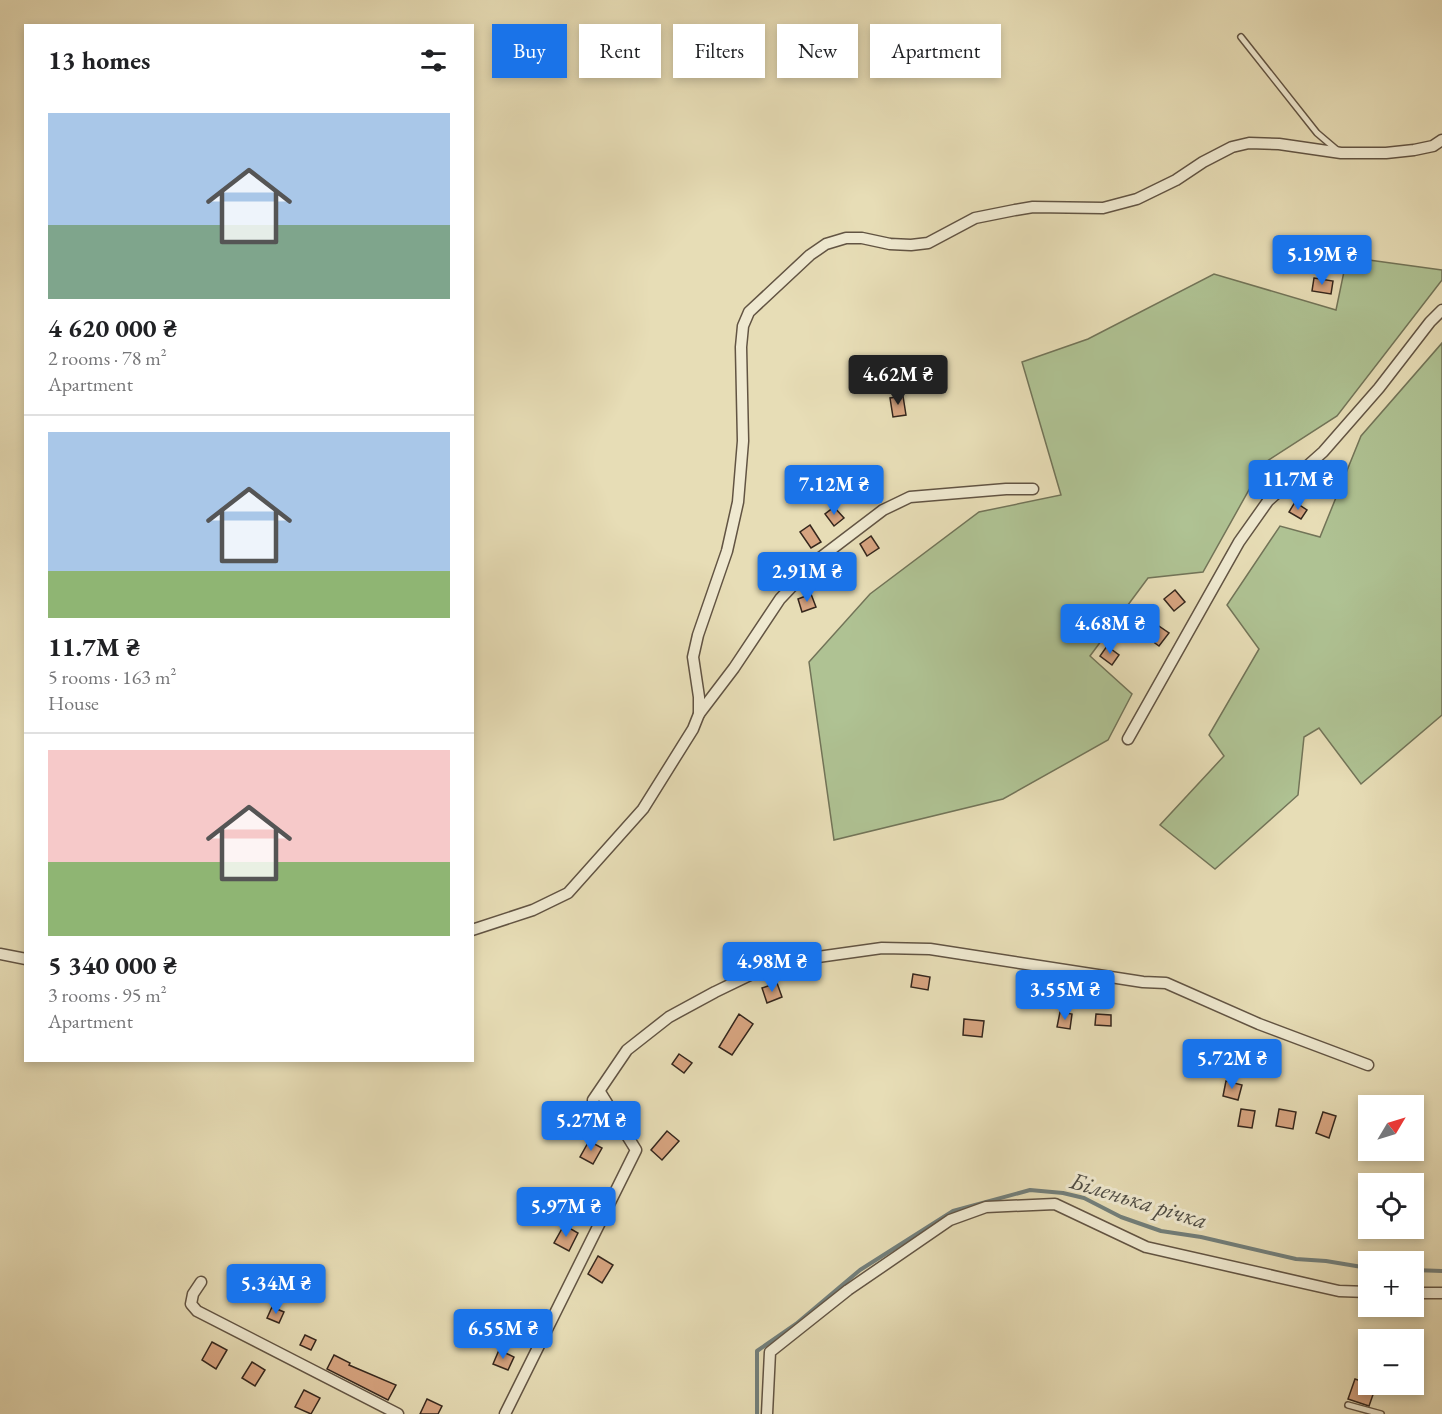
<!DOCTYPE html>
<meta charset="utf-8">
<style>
:root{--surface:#fff;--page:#f2f2f2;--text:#202124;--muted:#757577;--line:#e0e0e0;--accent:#1a73e8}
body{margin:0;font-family:"EB Garamond",serif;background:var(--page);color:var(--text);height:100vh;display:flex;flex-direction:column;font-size:22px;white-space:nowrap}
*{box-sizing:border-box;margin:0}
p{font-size:20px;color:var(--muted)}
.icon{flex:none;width:33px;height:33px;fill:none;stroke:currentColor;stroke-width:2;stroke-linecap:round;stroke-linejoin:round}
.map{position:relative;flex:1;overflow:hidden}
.details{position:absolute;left:24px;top:24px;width:450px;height:1038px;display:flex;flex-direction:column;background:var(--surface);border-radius:0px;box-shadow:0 3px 9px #0003}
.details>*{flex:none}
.top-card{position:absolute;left:492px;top:24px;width:570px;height:54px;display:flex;gap:12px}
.needle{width:39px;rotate:52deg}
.controls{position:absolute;left:1358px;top:1095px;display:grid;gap:12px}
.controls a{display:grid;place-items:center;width:66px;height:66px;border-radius:0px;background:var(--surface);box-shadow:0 3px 9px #0003;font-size:30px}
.price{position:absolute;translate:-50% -51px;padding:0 14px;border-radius:6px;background:var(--accent);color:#fff;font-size:20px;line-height:39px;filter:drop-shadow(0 2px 3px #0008)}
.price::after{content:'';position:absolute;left:50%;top:36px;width:18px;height:14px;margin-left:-9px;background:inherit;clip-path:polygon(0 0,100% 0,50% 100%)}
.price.on{background:#222;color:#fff}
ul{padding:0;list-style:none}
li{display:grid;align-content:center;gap:12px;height:318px;padding:0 24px}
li+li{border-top:2px solid var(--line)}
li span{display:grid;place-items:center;height:186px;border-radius:0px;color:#555}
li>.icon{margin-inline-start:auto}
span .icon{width:108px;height:108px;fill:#fffc;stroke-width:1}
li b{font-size:26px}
h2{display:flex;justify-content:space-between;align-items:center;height:72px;padding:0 24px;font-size:26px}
.tag{padding:0 21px;border-radius:0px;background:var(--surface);box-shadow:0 3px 9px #0003;font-size:21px;line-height:54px}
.tag.on{background:var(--accent);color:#fff}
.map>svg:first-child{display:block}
.green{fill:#afc293;stroke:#727458;stroke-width:1.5}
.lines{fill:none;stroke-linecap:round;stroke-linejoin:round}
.stream{stroke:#727f7b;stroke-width:4}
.building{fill:#d7a480;stroke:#35271d;stroke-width:1.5}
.lane-casing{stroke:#625443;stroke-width:8}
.street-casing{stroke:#625443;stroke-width:13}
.lane{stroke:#efe9d0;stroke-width:5}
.street{stroke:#efe9d0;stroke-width:10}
.labels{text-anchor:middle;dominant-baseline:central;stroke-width:6;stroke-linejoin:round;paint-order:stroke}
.water-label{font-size:24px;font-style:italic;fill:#4e4c44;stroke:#efe9d0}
</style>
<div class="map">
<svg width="1442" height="1414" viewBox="0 0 1442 1414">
<rect width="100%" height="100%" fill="#e7ddb6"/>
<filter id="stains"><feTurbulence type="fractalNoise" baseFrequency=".00333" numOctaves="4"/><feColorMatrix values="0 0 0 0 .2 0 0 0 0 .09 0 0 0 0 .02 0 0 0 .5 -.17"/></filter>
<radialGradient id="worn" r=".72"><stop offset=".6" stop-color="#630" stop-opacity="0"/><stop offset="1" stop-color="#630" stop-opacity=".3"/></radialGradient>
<g class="green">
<polygon points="1347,257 1442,270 1442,280 1337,416 1264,463 1203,572 1148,578 1090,656 1132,694 1108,740 1003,799 834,840 809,662 870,594 979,512 1061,495 1022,362 1088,339 1214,274 1336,310"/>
<polygon points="1442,343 1442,715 1361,784 1319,728 1304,737 1298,795 1215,869 1160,825 1224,756 1209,735 1259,649 1227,605 1280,526 1320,537 1361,436"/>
</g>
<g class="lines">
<g class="stream">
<polyline points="1413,1270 1442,1271"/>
<polyline points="757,1414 757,1351 796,1324 860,1270 953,1211 1030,1190 1063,1193 1084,1198 1121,1217 1161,1231 1201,1237 1296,1259 1326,1261 1368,1268"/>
</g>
</g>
<g class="building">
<polygon points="1314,278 1333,281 1331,294 1312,291"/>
<polygon points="903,396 906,415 893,417 890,398"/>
<polygon points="1318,467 1332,474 1323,489 1308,481"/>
<polygon points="1295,502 1307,510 1301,519 1289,512"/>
<polygon points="834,507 844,518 834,526 825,514"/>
<polygon points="810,525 821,542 811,548 800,532"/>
<polygon points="871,536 879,548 867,556 860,544"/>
<polygon points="1175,590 1185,602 1174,611 1164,599"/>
<polygon points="811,594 816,607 802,612 798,599"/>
<polygon points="1153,622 1169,633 1159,646 1144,635"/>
<polygon points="1107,646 1119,655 1112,665 1100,656"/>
<polygon points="913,974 930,977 928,990 911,987"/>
<polygon points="777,983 782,997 767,1003 762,988"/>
<polygon points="1060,1012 1072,1014 1070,1029 1057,1027"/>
<polygon points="739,1014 753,1024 732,1055 719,1047"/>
<polygon points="1096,1014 1111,1015 1111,1026 1095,1025"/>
<polygon points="964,1019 984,1021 982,1037 963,1035"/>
<polygon points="679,1054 692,1063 684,1073 672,1064"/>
<polygon points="1226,1081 1242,1085 1238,1100 1223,1096"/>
<polygon points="564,1106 578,1113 572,1126 557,1119"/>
<polygon points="1241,1109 1255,1111 1252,1128 1238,1126"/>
<polygon points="1279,1109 1296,1112 1293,1129 1276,1126"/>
<polygon points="1323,1112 1336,1116 1329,1138 1316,1133"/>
<polygon points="667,1131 679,1141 662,1160 651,1150"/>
<polygon points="589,1141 602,1148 593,1164 580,1157"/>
<polygon points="564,1225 578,1233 569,1251 554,1243"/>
<polygon points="598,1256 613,1265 602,1283 588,1274"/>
<polygon points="272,1307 284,1312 279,1323 267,1318"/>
<polygon points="305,1335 316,1340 311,1350 300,1345"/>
<polygon points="212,1342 227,1350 216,1369 202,1360"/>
<polygon points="499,1350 514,1357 508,1370 493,1364"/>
<polygon points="334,1355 350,1363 349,1365 396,1385 388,1400 327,1369"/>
<polygon points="252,1362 265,1370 255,1386 242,1378"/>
<polygon points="1355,1379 1376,1386 1369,1406 1348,1399"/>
<polygon points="304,1390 320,1398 311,1414 295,1407"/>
<polygon points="427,1399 442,1406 438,1414 420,1414"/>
</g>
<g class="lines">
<g class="lane-casing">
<g id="lane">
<polyline points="1241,37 1317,133 1337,150"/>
<polyline points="1348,1405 1381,1414"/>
</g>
</g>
<g class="street-casing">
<g id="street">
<polyline points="699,714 734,668 780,599 816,561 883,510 910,497 1006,489 1033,489"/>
<polyline points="1128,739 1239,542 1268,501 1323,452 1379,388 1430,322 1442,310"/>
<polyline points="472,930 533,910 568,893 643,809 693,729 699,714 699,697 693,657 698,635 727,551 738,502 743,441 741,347 743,326 749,312 810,255 826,244 846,238 862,238 890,244 911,245 928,243 975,218 1015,210 1033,207 1103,208 1137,199 1176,180 1203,162 1232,147 1249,143 1279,144 1341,153 1386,153 1414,150 1433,146 1442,140"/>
<polyline points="0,954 26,959"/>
<polyline points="593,1100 627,1050 669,1017 715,992 775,963 882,948 930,949 1143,982 1166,983 1259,1024 1368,1065"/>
<polyline points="201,1282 193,1294 191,1304 197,1311 398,1414"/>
<polyline points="1413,1293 1442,1293"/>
<polyline points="505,1414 636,1150 600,1092"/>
<polyline points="767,1414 770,1352 848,1290 950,1220 986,1207 1055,1204 1146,1247 1339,1291 1368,1292"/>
</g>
</g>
<use href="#lane" class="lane"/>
<use href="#street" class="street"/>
</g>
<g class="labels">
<g class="water-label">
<text transform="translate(1139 1200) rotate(17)">Біленька річка</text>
</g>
</g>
<rect width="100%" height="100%" filter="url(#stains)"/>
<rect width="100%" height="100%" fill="url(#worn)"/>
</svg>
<div class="controls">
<a><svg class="needle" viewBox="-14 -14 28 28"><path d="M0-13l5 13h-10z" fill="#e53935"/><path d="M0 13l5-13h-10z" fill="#757577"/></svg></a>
<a><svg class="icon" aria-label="locate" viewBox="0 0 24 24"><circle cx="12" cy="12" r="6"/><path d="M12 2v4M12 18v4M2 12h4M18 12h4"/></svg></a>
<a>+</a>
<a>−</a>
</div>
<b class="price" style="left:1322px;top:286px">5.19M ₴</b>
<b class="price on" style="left:898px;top:406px">4.62M ₴</b>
<b class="price" style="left:1298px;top:511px">11.7M ₴</b>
<b class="price" style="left:834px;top:516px">7.12M ₴</b>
<b class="price" style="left:807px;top:603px">2.91M ₴</b>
<b class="price" style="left:1110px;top:655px">4.68M ₴</b>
<b class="price" style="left:772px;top:993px">4.98M ₴</b>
<b class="price" style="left:1065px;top:1021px">3.55M ₴</b>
<b class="price" style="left:1232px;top:1090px">5.72M ₴</b>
<b class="price" style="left:591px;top:1152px">5.27M ₴</b>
<b class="price" style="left:566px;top:1238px">5.97M ₴</b>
<b class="price" style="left:276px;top:1315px">5.34M ₴</b>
<b class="price" style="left:503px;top:1360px">6.55M ₴</b>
<div class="top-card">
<a class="tag on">Buy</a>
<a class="tag">Rent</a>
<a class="tag">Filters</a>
<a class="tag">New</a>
<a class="tag">Apartment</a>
</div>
<section class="details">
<h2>13 homes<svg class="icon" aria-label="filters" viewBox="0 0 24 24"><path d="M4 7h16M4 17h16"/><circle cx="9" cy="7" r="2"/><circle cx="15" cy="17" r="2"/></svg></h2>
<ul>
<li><span style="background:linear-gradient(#a9c7e8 60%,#7fa58c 0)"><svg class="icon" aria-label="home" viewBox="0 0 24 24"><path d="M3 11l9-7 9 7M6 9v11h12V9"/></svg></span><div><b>4 620 000 ₴</b><p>2 rooms · 78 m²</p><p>Apartment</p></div></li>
<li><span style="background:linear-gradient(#a9c7e8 75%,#8fb573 0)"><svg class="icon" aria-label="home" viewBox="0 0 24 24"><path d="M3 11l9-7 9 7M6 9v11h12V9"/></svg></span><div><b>11.7M ₴</b><p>5 rooms · 163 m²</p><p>House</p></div></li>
<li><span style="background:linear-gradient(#f6c9c9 60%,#8fb573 0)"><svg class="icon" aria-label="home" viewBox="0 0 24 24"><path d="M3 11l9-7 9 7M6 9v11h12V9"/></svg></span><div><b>5 340 000 ₴</b><p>3 rooms · 95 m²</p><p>Apartment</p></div></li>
</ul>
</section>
</div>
